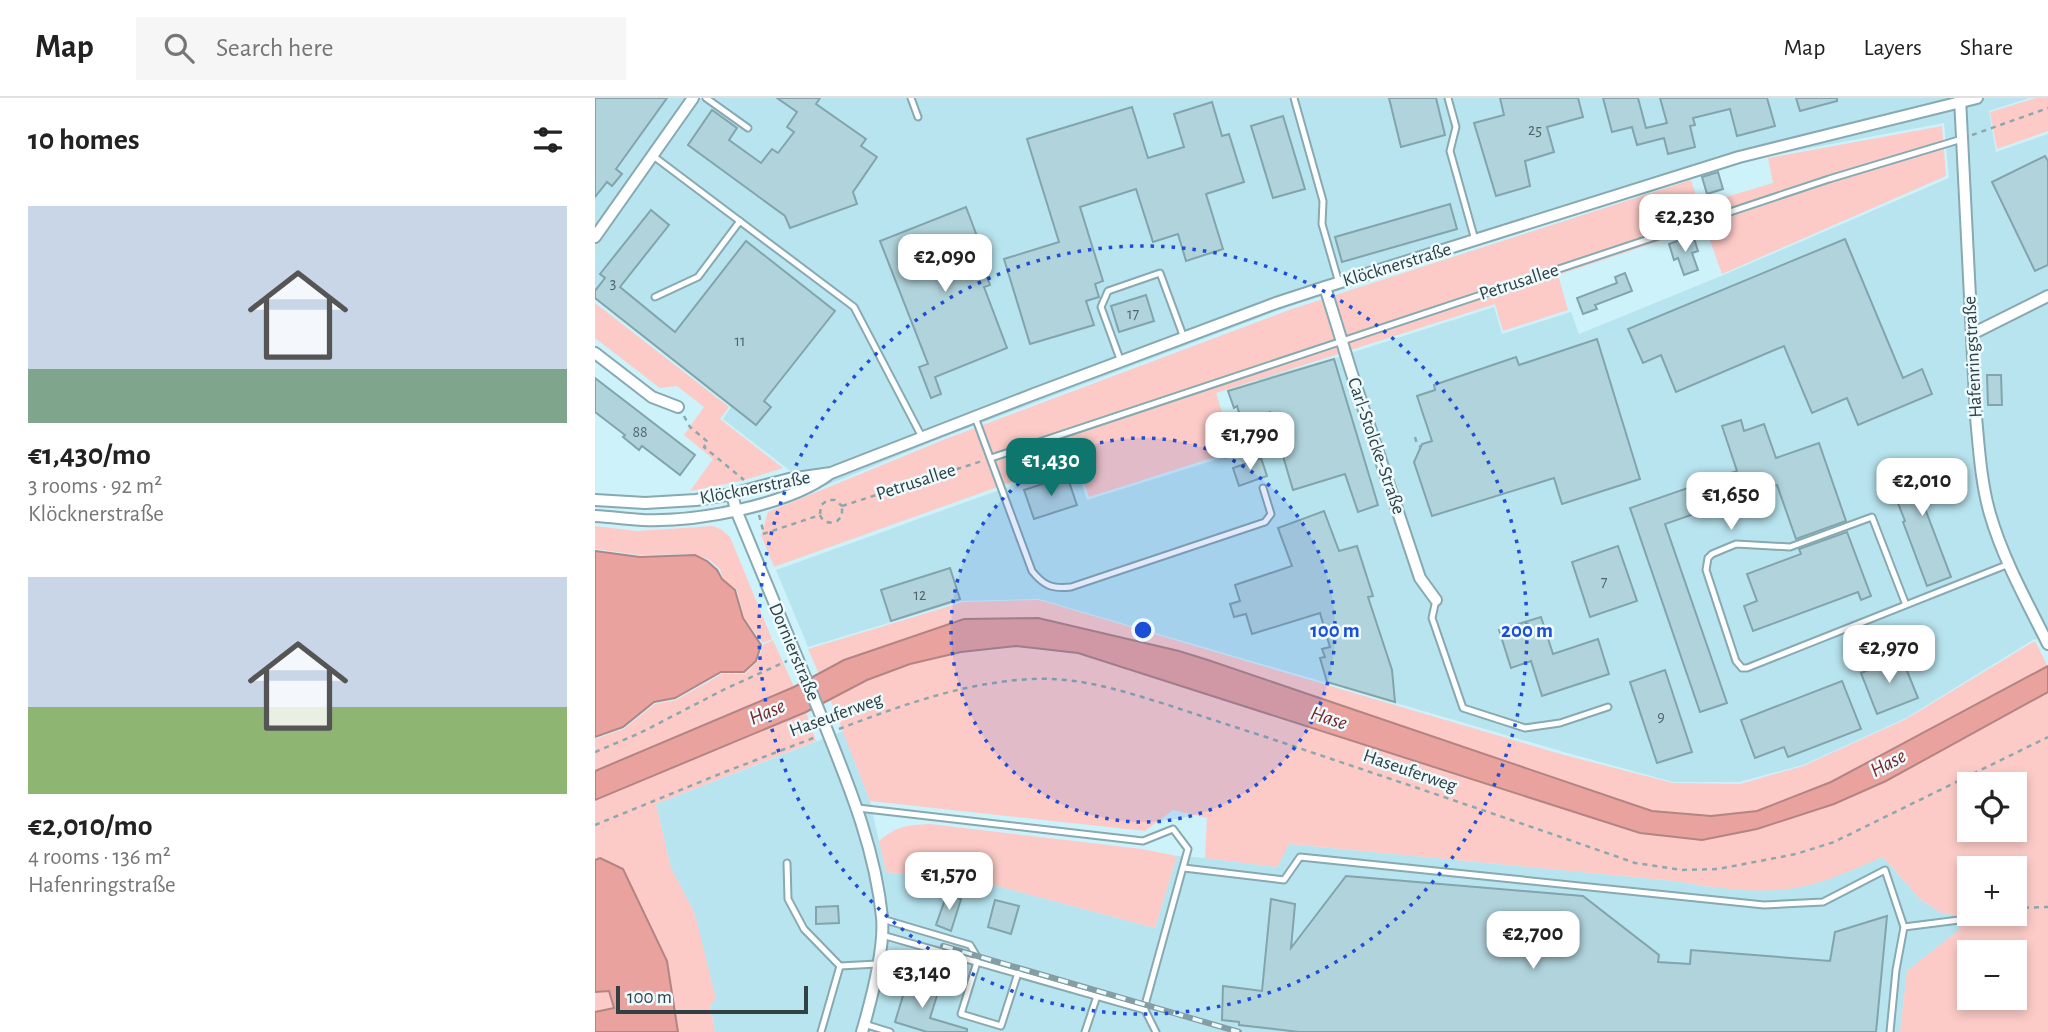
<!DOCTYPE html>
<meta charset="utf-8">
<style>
:root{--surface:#fff;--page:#f6f6f6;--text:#222;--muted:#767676;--line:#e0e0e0;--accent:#0f766e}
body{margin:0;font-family:"Alegreya Sans",sans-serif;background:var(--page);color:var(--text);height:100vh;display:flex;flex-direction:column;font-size:26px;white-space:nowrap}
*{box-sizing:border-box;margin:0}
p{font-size:23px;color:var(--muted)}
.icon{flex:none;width:38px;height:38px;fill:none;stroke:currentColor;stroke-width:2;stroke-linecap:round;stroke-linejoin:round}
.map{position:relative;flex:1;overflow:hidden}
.details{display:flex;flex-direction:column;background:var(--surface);width:595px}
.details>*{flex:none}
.fabs{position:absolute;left:1362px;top:674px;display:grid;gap:14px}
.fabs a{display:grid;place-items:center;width:70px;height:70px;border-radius:0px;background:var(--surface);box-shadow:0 4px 10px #0003;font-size:35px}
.scale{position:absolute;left:21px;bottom:18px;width:192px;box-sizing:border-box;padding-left:7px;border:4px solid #314043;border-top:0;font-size:19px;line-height:24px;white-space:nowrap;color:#314043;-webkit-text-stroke:5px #edfbfe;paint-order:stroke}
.price{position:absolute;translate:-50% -60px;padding:0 16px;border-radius:14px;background:#fff;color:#222;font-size:23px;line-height:46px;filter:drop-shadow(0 2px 4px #0008)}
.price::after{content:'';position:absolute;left:50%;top:42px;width:21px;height:16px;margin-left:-10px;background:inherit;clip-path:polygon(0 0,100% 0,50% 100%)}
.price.selected{background:var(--accent);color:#fff}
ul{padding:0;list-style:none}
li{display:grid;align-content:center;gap:14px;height:371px;padding:0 28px}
li span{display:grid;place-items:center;height:217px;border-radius:0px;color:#555}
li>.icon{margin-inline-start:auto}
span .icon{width:126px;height:126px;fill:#fffc;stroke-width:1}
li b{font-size:30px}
h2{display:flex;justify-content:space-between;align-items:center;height:84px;padding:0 28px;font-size:30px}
header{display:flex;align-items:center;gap:42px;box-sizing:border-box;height:98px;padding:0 35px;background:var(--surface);border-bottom:2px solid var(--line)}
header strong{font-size:33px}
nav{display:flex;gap:38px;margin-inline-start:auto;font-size:24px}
.search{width:490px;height:63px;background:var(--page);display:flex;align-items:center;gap:18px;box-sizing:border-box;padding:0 24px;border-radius:0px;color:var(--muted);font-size:26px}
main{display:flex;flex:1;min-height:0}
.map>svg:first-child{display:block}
.built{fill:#b8e4ef}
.green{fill:#fccbc7;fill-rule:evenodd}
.water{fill:#e9a29e;stroke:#b28583;stroke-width:2}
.building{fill:#b1d4dc;stroke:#82a4ac;stroke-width:2}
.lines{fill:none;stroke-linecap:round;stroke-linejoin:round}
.lane-casing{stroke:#87a9b1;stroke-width:9}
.street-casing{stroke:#87a9b1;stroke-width:14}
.path{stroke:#8ca7ad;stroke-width:2.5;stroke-dasharray:5 5;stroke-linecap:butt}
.lane{stroke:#fff;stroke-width:5}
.street{stroke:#fff;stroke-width:10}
.rail-casing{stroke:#849ea3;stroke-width:6}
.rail{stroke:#edfbfe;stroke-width:3.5;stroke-dasharray:10;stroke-linecap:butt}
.ring{fill:none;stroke:#1d4ed8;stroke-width:3.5;stroke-dasharray:3.5 7}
.labels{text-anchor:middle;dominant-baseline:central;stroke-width:5;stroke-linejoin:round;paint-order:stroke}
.number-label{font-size:16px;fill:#516569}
.street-label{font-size:19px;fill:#314043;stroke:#edfbfe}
.water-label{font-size:21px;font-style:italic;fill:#792728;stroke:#edfbfe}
.centre{fill:#1d4ed8;stroke:#edfbfe;stroke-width:3.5}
.ring-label{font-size:21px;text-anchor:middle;font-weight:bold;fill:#1d4ed8;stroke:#edfbfe;stroke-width:5;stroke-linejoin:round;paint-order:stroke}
</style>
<header>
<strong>Map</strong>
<div class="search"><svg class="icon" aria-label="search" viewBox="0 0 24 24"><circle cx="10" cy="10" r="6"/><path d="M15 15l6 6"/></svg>Search here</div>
<nav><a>Map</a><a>Layers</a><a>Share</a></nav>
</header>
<main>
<section class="details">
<h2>10 homes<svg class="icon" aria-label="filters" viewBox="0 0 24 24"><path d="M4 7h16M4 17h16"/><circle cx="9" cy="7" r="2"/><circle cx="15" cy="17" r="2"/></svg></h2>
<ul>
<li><span style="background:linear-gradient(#c9d6e8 75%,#7fa58c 0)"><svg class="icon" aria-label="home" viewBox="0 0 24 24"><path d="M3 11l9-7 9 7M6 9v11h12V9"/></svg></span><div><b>€1,430/mo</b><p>3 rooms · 92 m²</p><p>Klöcknerstraße</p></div></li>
<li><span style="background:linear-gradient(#c9d6e8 60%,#8fb573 0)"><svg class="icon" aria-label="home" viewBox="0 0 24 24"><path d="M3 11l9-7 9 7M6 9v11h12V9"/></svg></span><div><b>€2,010/mo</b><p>4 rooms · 136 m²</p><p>Hafenringstraße</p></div></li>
</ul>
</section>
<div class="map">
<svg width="1453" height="934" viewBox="0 0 1453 934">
<rect width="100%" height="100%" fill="#cef2fa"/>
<g class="built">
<polygon points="0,0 1434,0 1394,13 1401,54 1453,36 1453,538 1438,542 1311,620 1208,667 1144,684 1078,684 969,654 444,501 367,503 213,549 181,472 480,365 492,402 681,343 663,281 740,260 899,209 907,236 976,214 984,236 1126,178 1354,80 1349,25 1172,58 1096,80 693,209 347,340 220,392 128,321 136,309 0,201"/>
<polygon points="248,633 275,703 291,774 402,788 560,830 582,758 610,760 681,769 694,746 1079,783 1115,789 1201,789 1235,780 1288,759 1325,801 1346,815 1364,818 1365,832 1312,873 1305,934 120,934 100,816 76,770 61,706"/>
</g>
<g class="green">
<polygon points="1441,0 1453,0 1453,33 1402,51 1395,14"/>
<polygon points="1347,28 1351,78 1127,176 1110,128 963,177 973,212 908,233 900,206 621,295 639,353 494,399 481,361 179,469 166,437 173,414 348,342 694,212 1096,82 1104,107 1178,85 1173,60"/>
<polygon points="0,205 134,309 125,321 188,370 146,383 95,393 118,361 89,337 109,309 82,288 65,290 0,240"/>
<polygon points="0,428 42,433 118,428 127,432 135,439 177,541 168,545 149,520 142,492 128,481 125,471 113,461 99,456 45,457 0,451"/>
<polygon points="444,502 969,657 1078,685 1145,686 1208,668 1311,621 1440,543 1453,569 1236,684 1162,713 1116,718 1057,713 584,552 369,521 249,562 224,576 213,551 368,504"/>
<polygon points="178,542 199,589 0,673 0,641 29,631 60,606 81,602 127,576 150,576 163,563 168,547"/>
<path d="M421 548 482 555 524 567 1045 735 1239 706 1291 683 1453 594V934H1305L1312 873 1365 831 1364 818 1346 815 1325 801 1288 759C1259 771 1230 785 1200 790 1160 796 1119 790 1079 783L694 746 682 769 610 760 612 720 578 712 550 733 275 703 235 601C261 588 287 575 314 566 349 556 385 552 421 548ZM1374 686H1419V732H1374ZM1374 770H1419V816H1374ZM1374 854H1419V900H1374Z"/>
<polygon points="211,614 221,643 61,706 76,770 100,816 121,901 115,907 120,934 0,934 0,702"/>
<path d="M335 726 547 751 582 758 560 830 402 788 291 774 284 743C302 728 312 727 335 726Z"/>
</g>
<g class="water">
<polygon points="0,453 45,459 100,457 112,463 122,472 127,481 140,492 148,520 166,547 161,563 149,574 126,574 80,600 59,604 28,629 0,639"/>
<polygon points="443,520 584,553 613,562 1057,713 1116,718 1162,713 1236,684 1453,568 1453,594 1291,683 1239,706 1162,731 1107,742 1045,735 483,555 421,548 366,554 315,566 272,582 211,614 0,702 0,673 199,589 249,562 369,521"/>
<polygon points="5,760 28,771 72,863 83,934 0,934 0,914 19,910 14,893 0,894 0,762"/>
</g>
<g class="building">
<polygon points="0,0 72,0 21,71 27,76 17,88 12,84 0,99"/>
<polygon points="182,0 225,0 221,6 271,41 266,48 282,59 258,94 262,106 195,130 190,118 93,47 117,12 142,30 134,42 166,65 177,51 183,55 199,34 192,29 202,14"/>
<polygon points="794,0 841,0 850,37 806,49"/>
<polygon points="905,0 983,0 988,19 952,29 959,54 930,63 935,88 901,98 879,25 909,17"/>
<polygon points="1008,0 1043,0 1051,30 1072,25 1065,0 1172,0 1180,28 1142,38 1135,11 1098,20 1100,27 1095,28 1100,49 1073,56 1069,40 1042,47 1037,29 1017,34"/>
<polygon points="1201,0 1242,0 1242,3 1205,13"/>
<polygon points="617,4 627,38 634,36 649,84 611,96 628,151 591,163 583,136 558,144 541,91 485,109 508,183 500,186 504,199 491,203 499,227 435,246 409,161 464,144 432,41 537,9 553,60 589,49 579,16"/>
<polygon points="688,18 710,91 678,100 656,28"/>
<polygon points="1450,58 1453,63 1453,167 1440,173 1397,84"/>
<polygon points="1123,74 1128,91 1112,96 1107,79"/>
<polygon points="855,106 862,131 747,164 740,139"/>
<polygon points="371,109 386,149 381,151 395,187 389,189 412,250 340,279 346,296 336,300 324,269 333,266 285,143"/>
<polygon points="56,112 74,127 25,189 80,234 151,143 240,213 169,303 176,309 161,327 0,200 0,193 10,180 5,176"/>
<polygon points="1098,137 1103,153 1097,155 1103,172 1089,177 1083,160 1079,162 1074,146"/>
<polygon points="1250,141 1308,280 1327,271 1337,296 1263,327 1252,300 1217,315 1189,248 1081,294 1066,257 1048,265 1033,231"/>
<polygon points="1030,175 1037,193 1000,207 1002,211 988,216 982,200 1022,185 1020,179"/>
<polygon points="551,197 559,223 524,234 516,208"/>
<polygon points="1002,241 1045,381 967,406 959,380 837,418 819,364 827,346 837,343 822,298 840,292 839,287 921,259 924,267"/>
<polygon points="739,261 783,407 763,414 750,376 698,392 675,314 647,324 642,308 639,310 633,293"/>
<polygon points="1392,277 1406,277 1407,307 1393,307"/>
<polygon points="0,280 100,357 85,377 47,348 44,352 28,339 30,337 0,314"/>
<polygon points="1146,322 1149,333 1169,326 1181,360 1224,345 1251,423 1201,441 1182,387 1070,426 1132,605 1105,614 1035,410 1142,373 1127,328"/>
<polygon points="666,360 672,378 644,388 638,370"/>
<polygon points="1328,362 1332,374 1349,367 1353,376 1341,381 1349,400 1329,408 1356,479 1332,488 1308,424 1310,423 1295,385 1318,376 1315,367"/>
<polygon points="472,378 482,407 439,421 429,392"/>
<polygon points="729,413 744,453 762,448 778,498 773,499 797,572 800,604 732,584 725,560 730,559 727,551 735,549 725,515 657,536 651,516 639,519 635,506 645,503 640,487 697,468 683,430"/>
<polygon points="1252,434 1276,498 1266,502 1263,494 1158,533 1149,508 1162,503 1152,476 1206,456 1204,451"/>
<polygon points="1023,448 1042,503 995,519 977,464"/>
<polygon points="355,470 365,501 296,523 286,492"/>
<polygon points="946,519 958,556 1003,541 1014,576 947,598 936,563 916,570 904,532"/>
<polygon points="1306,558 1323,600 1282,616 1266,575"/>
<polygon points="1070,572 1097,654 1062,665 1035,584"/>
<polygon points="1247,583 1266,631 1193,659 1189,649 1160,660 1146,622"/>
<polygon points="751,778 988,798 1064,857 1063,864 1095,866 1096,852 1235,863 1240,834 1292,818 1281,934 704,934 644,927 644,924 627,922 628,888 667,893 676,801 700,806 696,850"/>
<polygon points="352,796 366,801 356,833 341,827"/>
<polygon points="400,802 424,808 416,836 393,829"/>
<polygon points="243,808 244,825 221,826 221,809"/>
<polygon points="313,881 344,891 335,920 372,931 372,934 332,934 300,924"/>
</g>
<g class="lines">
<g class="lane-casing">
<g id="lane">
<polyline points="111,0 153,30"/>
<polyline points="316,0 323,19"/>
<polyline points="699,0 728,103 727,126 744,185"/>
<polyline points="853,0 861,29 855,53 880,142"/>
<polyline points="57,57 259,209 327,339"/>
<polyline points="60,199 103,179 145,123"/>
<polyline points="526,264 506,209 513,193 565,175 589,240"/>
<path d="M380 319 437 473C449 488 457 491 476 489L670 424 676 416 668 390"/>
<polyline points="396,360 1234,81 1367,41"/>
<polyline points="841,502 837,520 868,610 930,630 965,625 1013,609"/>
<polyline points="1311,507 1277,419 1195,449 1141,446 1117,456 1113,460 1111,472 1141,563 1147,570 1152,570 1414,466"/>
<polyline points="263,710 548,743 578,731 593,751 550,907 550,912 561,934"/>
<polyline points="192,765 193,801 209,831 245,868 282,866"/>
<polyline points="589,770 689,782 705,759 1169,807 1228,804 1290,772 1309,829 1301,872 1295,934"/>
<polyline points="287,821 375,847 381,857 382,864 366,916 406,928 423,875"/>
<polyline points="1309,829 1364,822"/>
<polyline points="287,837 550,912"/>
<polyline points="269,926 295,934"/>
<polyline points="226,934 245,868"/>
<polyline points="490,934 502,898"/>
</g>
</g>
<g class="street-casing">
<g id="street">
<path d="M1365 0 1381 319C1384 351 1386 385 1395 416 1408 461 1432 504 1453 546"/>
<polyline points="0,139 98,0"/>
<polyline points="730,189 756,273 825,480 841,502"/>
<polyline points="1377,236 1453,198"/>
<polyline points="0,255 57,299 83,309"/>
<path d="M137 396 141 412C171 483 200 554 229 625 254 688 280 750 287 819 290 850 276 903 267 934"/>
<polyline points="0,402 50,405 101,402 137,396 194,381 236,375 439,296 681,205 730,189 1144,59 1382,0"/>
<path d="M0 418C16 419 32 421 48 422 101 424 190 408 233 377"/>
</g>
</g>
<g class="path">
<polyline points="1377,37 1453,10"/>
<polyline points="89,318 95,329 113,344 109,349 149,382"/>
<polyline points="820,339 822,346 826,349"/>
<polyline points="247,408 387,363"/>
<polyline points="225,416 226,407 233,402 240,402 247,408"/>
<polyline points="164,417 169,436"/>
<path d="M225 417C228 425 235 426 242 423L247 418V408"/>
<polyline points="168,436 225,417"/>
<path d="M244 631C307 607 370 584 438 581 486 579 528 593 573 607 606 618 640 629 674 640 796 681 918 722 1040 765L1087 772 1123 771 1201 756 1239 744 1453 639"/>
<polyline points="0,654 45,635 130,591 192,563"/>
<polyline points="0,727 127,675 221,639"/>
<polyline points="1419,810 1453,809"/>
<polyline points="1372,820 1393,816"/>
</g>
<use href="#lane" class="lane"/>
<use href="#street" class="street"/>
<g class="rail-casing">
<polyline id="rail" points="348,848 644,934"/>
</g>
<use href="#rail" class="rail"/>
</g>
<circle cx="548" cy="532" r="192" fill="#1d4ed8" fill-opacity=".12"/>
<g class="ring">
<circle cx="548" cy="532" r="192"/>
<circle cx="548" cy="532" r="384"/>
</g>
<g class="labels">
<g class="number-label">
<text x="940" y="32">25</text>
<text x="18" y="185">3</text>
<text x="538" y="216">17</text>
<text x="145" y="243">11</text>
<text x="45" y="334">88</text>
<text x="1009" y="484">7</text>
<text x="325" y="497">12</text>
<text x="1066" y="619">9</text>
</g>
<g class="street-label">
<text transform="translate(802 167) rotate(-17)">Klöcknerstraße</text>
<text transform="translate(924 184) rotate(-18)">Petrusallee</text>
<text transform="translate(1378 259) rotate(-93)">Hafenringstraße</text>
<text transform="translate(781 348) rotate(71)">Carl-Stolcke-Straße</text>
<text transform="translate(321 384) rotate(-18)">Petrusallee</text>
<text transform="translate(160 390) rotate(-11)">Klöcknerstraße</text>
<text transform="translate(199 554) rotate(67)">Dornierstraße</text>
<text transform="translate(241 617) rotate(-20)">Haseuferweg</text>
<text transform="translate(815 673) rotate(19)">Haseuferweg</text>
</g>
<g class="water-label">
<text transform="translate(172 614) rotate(-23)">Hase</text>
<text transform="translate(734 620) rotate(18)">Hase</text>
<text transform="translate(1293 665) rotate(-28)">Hase</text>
</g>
</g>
<circle cx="548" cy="532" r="10" class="centre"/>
<g class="ring-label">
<text x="740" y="539">100 m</text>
<text x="932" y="539">200 m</text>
</g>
</svg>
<div class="fabs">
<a><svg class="icon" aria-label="locate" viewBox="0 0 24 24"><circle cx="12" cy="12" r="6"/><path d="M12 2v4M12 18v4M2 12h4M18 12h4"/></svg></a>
<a>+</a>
<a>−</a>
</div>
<div class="scale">100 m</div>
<b class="price" style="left:1090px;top:156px">€2,230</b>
<b class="price" style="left:350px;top:196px">€2,090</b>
<b class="price" style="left:655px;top:374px">€1,790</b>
<b class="price selected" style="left:456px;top:400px">€1,430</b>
<b class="price" style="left:1327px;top:420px">€2,010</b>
<b class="price" style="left:1136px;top:434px">€1,650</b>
<b class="price" style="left:1294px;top:587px">€2,970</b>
<b class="price" style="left:354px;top:814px">€1,570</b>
<b class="price" style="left:938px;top:873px">€2,700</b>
<b class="price" style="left:327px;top:912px">€3,140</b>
</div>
</main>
